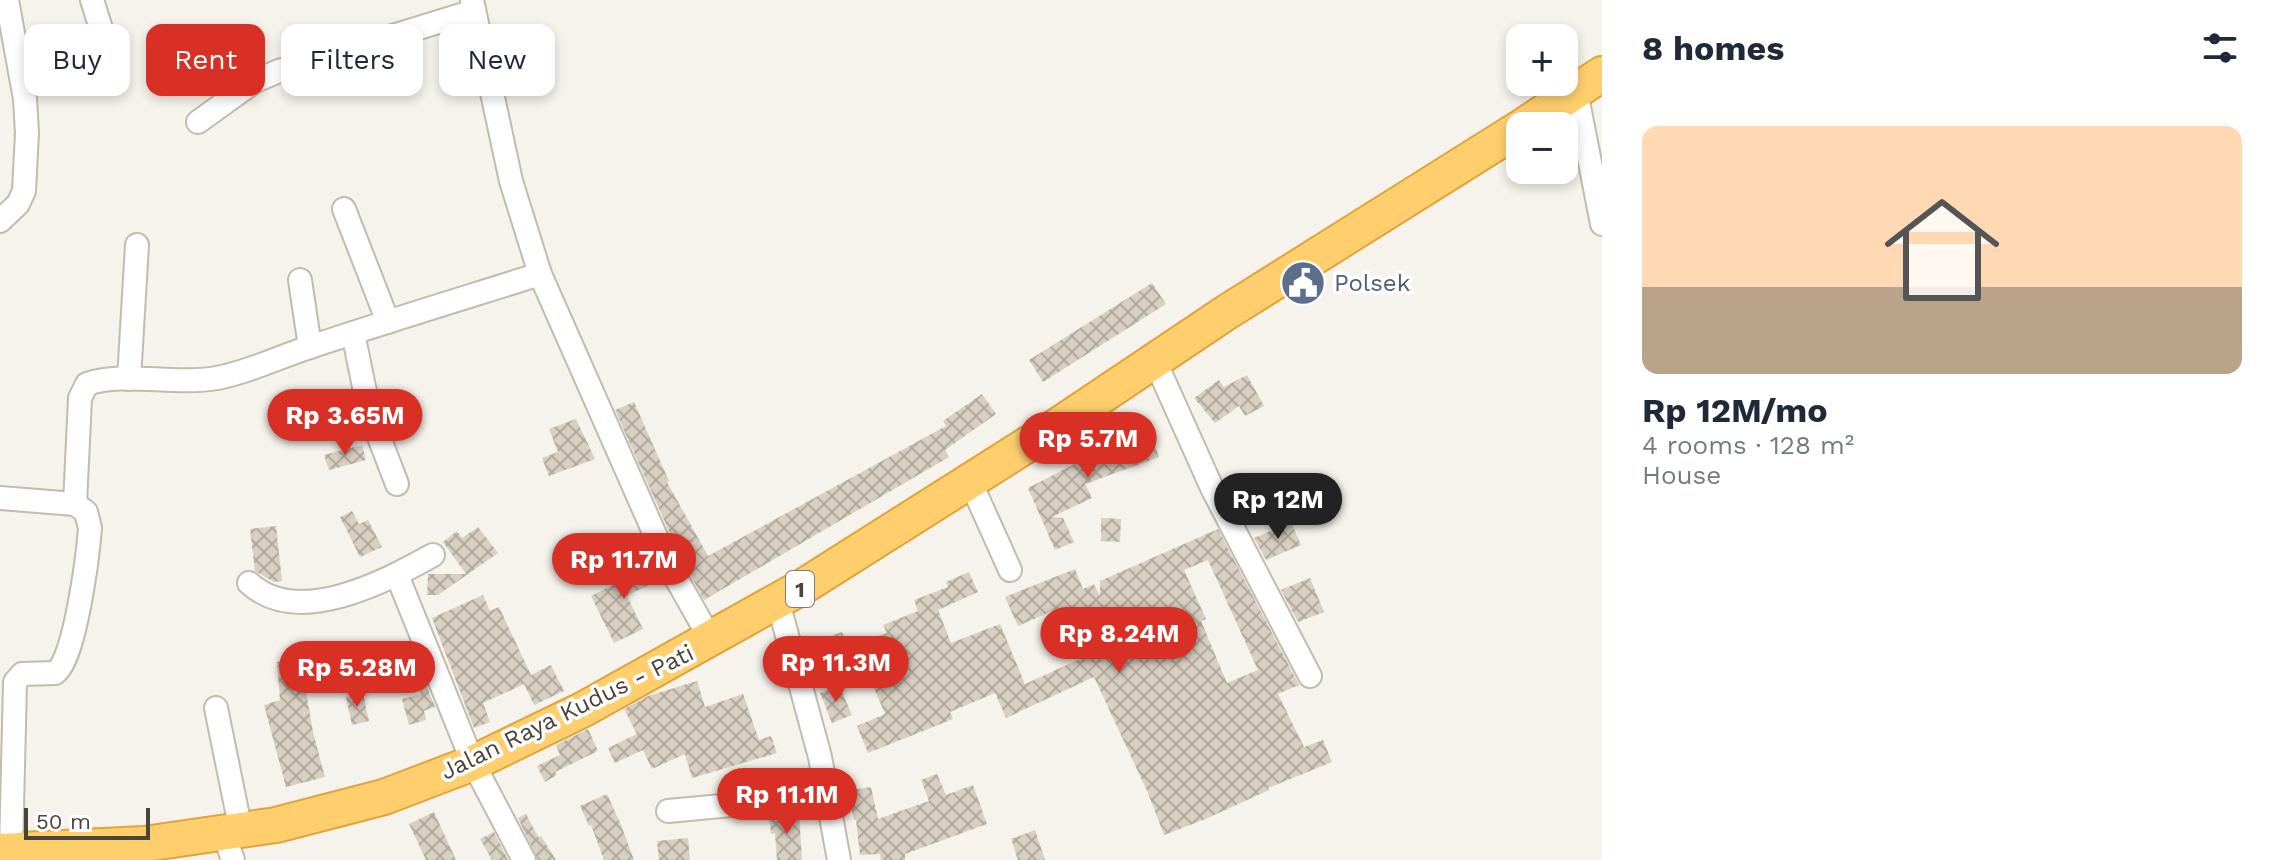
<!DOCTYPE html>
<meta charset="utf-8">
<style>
:root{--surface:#fff;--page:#f6f6f7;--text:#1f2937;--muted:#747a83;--accent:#d93025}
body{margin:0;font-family:"Work Sans",sans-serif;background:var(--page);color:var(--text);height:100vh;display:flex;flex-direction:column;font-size:30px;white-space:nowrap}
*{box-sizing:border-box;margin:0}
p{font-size:26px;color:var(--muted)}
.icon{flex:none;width:44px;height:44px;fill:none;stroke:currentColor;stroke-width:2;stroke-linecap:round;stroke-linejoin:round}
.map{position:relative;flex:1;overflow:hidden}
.drawer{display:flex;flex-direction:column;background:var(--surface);width:680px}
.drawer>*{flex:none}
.banner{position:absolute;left:24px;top:24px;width:760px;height:72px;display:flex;gap:16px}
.tools{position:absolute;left:1506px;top:24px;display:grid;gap:16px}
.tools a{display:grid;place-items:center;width:72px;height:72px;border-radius:16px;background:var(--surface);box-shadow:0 4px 12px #0003;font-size:40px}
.scale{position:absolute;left:24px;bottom:20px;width:126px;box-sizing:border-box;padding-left:8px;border:4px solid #4b4439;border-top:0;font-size:22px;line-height:28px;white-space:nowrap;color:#4b4439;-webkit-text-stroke:6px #fff;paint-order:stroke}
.price{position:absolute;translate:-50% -68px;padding:0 18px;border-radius:28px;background:var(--accent);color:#fff;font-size:26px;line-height:52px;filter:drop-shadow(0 2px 4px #0008)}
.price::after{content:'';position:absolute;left:50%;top:48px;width:24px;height:18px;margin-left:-12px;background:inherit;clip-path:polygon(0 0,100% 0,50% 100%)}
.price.selected{background:#222;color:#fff}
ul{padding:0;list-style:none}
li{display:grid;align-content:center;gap:16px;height:424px;padding:0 40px}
li span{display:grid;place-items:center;height:248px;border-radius:16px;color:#555}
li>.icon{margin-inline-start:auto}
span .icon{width:144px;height:144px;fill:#fffc;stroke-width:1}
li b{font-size:34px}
h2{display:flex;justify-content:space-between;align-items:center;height:96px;padding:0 40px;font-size:34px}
.pill{padding:0 28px;border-radius:16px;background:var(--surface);box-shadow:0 4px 12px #0003;font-size:28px;line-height:72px}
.pill.selected{background:var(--accent);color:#fff}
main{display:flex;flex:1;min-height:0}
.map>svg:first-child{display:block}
.building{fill:url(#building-cross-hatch);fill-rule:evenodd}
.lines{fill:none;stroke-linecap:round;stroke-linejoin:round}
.minor-casing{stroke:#c2bbae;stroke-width:26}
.highway-casing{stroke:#e0a43c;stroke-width:38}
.minor{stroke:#fff;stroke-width:22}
.highway{stroke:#ffcf6e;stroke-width:34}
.labels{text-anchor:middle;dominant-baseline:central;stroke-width:7;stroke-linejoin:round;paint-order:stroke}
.shield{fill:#fff;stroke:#817c74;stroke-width:2}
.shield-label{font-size:22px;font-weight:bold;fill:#4b4439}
.service-label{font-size:24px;fill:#4e5e75;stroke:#fff;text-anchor:start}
.street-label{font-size:24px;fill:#4b4439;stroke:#fff}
</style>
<main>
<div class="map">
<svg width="1602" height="860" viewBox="0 0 1602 860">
<defs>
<pattern id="building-cross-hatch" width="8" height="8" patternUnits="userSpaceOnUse" patternTransform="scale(2)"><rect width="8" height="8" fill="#d8cfc1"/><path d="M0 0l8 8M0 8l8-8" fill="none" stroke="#b1aa9e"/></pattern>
</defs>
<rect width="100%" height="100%" fill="#f6f3ec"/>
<g class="building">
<polygon points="1152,283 1166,304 1043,382 1029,360"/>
<polygon points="1247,375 1264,406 1245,416 1239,406 1215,423 1194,398 1219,380 1224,387"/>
<polygon points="982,394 996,414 945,450 949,457 704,600 681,558 615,410 634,402 669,481 667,482 708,556 946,426 943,421"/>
<polygon points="576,419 595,459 549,476 542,458 558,452 549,429"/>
<polygon points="1146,420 1159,457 1085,484 1092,498 1052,517 1063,518 1074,542 1055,550 1028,488 1086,458 1123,444 1118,433"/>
<polygon points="362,445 366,460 329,470 324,455"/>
<polygon points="352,511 359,524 368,520 382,547 360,557 340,517"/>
<polygon points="1101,518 1121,519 1120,542 1101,541"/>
<polygon points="1291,522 1301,545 1266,560 1254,538"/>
<polygon points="276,526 282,581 274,582 255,571 250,529"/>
<polygon points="478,527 498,553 438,595 427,595 428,574 466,574 443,542 457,531 462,538"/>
<path d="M1218 529 1299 685 1278 694 1304 747 1323 740 1332 762 1268 788 1269 790 1208 818 1164 835 1148 793 1094 677 1006 718 995 693 950 712 953 719 868 753 857 726 885 714 865 667 844 675 828 637 842 632 848 646 887 633 883 625 918 611 914 600 948 587 946 582 969 572 978 592 938 610 951 643 1000 624 1025 684 1080 659 1059 608 1018 626 1005 597 1075 569 1083 589 1094 584 1100 596V581ZM1208 560 1258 670 1227 683 1201 621 1206 619 1184 570Z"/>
<polygon points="650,558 660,579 627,596 643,629 614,643 591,596 623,580 619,574"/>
<polygon points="1310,578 1324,612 1298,622 1281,590"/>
<polygon points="483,595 490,611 499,607 531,675 551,665 564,691 534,705 524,684 483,703 490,722 474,728 432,618"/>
<polygon points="306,659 309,691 306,692 313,732 325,777 286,787 264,705 280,700 277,662"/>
<polygon points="417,662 435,707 424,711 426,720 409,725 402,699 421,694 411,664"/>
<polygon points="697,681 705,707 743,694 759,740 771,736 777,753 692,778 685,754 652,769 643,750 615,763 608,748 637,734 624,709 648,696"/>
<polygon points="839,685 852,715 832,723 820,693"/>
<polygon points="363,694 369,721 352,725 346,697"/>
<polygon points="588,729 598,751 555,772 557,775 545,782 537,766 560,755 556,745"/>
<polygon points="937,774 946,795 973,785 987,824 905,854 905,860 881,860 880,854 860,855 856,820 854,820 847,791 871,787 878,819 929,801 921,780"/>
<polygon points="607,794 621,825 634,860 604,860 591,825 589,826 580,806"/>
<polygon points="434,812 456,860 426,860 409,824"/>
<polygon points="799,813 802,860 777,860 775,833 771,834 769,816"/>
<polygon points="526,814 539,838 541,836 556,860 538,860 518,818"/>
<polygon points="1035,830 1045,860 1018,860 1011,839"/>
<polygon points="494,832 508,860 492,860 480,839"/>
<polygon points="688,838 690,860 659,860 657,841"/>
</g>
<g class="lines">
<g class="minor-casing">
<g id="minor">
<polyline points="92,0 109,54"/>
<polyline points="472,0 511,181 540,274 668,564 711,640"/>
<polyline points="1576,91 1602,224"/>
<polyline points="198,122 255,81 279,71 474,11"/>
<polyline points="344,209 388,322"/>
<polyline points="0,221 18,204 24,191 27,133 25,99 7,0"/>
<polyline points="300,280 310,347"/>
<polyline points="353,333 369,411 397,484"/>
<polyline points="1155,361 1212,488 1310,676"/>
<polyline points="129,379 137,245"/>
<polyline points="970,481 1010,570"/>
<path d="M0 498 75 504 86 512 90 528C88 554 75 661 55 673L22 674 15 682 11 851"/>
<path d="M75 504 80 398 87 384C126 370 181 388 226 376 256 369 284 355 313 346 388 321 464 298 540 274"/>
<polyline points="397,575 473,763 524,860"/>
<path d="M249 583C298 628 384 582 433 555"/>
<polyline points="778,602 820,757 839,860"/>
<polyline points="216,708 241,831"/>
<polyline points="668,811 828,796"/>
<polyline points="224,834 233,860"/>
</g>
</g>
<g class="highway-casing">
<g id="highway">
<polyline points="1523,126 1602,74"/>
<polyline points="0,851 144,844 276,825 384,797 473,763 584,709 804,586 1060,424 1227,312 1520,128"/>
</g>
</g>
<use href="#minor" class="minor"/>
<use href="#highway" class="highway"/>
</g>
<defs>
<g id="civic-disc" transform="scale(2.3)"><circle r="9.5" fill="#5c6f8a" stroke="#fff"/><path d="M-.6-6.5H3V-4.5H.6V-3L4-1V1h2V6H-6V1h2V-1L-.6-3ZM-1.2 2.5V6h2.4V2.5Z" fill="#fff"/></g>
</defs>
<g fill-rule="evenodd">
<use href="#civic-disc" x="1303" y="283"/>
</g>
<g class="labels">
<rect class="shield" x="786" y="571" width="28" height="36" rx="6"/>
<g class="shield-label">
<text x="800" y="589">1</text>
</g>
<g class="service-label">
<text x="1334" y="283">Polsek</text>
</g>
<g class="street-label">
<text transform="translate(567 712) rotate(-26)">Jalan Raya Kudus - Pati</text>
</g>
</g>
</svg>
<div class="tools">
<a>+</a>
<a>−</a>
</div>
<div class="scale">50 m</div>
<b class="price" style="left:345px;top:457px">Rp 3.65M</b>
<b class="price" style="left:1088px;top:480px">Rp 5.7M</b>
<b class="price selected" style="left:1278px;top:541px">Rp 12M</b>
<b class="price" style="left:624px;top:601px">Rp 11.7M</b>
<b class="price" style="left:1119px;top:675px">Rp 8.24M</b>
<b class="price" style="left:836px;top:704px">Rp 11.3M</b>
<b class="price" style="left:357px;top:709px">Rp 5.28M</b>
<b class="price" style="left:787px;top:836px">Rp 11.1M</b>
<div class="banner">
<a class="pill">Buy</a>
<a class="pill selected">Rent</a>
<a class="pill">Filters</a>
<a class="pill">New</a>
</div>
</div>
<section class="drawer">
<h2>8 homes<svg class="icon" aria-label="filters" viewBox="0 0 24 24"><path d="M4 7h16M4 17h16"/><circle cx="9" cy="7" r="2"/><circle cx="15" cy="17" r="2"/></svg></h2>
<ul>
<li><span style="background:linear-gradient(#ffd9b3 65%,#b9a48a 0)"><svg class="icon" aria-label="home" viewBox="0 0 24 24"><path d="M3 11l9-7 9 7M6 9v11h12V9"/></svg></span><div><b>Rp 12M/mo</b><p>4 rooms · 128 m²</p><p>House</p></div></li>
</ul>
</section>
</main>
